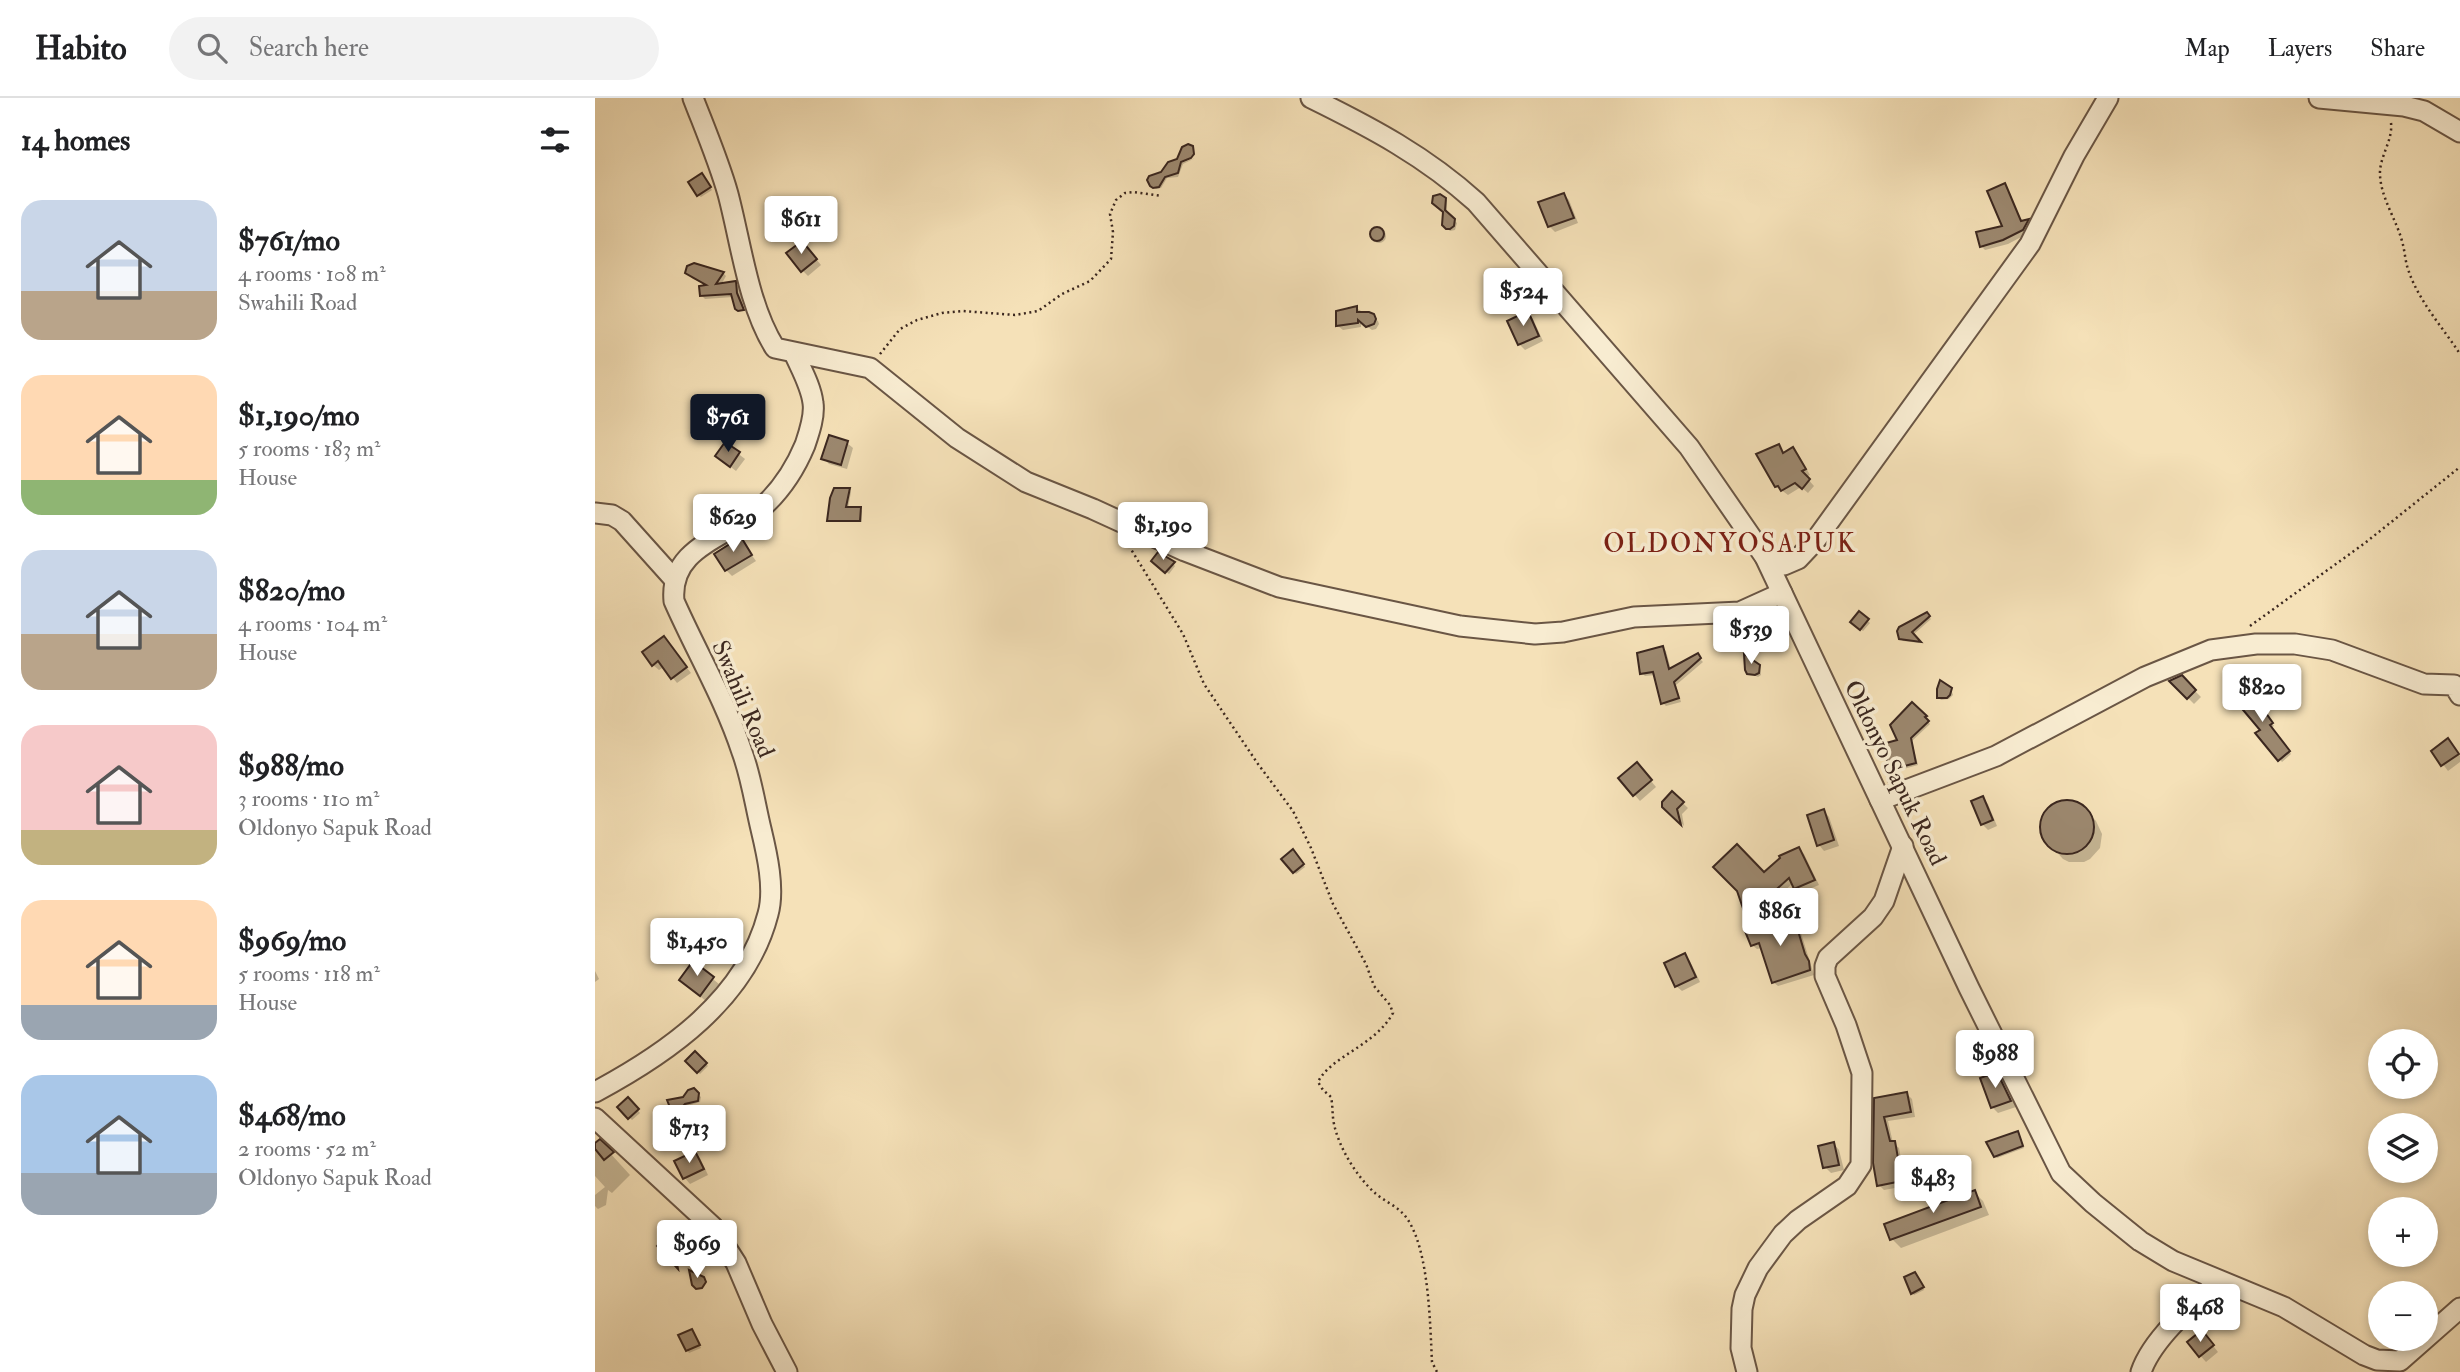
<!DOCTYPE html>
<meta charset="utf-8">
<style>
:root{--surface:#fff;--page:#f2f2f2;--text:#202124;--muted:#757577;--line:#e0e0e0;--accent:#111827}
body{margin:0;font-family:"IM FELL Double Pica",serif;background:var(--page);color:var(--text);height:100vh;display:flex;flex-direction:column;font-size:26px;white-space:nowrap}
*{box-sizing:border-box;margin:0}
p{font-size:23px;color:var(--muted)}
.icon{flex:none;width:38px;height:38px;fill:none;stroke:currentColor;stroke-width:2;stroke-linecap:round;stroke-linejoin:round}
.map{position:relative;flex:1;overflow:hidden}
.side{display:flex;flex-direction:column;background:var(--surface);width:595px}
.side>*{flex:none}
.fabs{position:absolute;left:1773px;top:931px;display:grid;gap:14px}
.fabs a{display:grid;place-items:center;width:70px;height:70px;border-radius:50%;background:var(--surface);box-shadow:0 4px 10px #0003;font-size:35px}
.price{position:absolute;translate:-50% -60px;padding:0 16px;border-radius:7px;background:#fff;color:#222;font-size:23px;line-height:46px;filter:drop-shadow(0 2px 4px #0008)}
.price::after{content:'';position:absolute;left:50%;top:42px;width:21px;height:16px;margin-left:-10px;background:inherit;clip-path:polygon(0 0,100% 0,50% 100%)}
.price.selected{background:var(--accent);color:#fff}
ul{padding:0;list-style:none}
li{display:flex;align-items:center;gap:21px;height:175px;padding:0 21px}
li span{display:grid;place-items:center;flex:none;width:196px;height:140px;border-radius:21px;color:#555}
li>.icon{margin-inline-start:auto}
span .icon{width:84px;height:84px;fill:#fffc;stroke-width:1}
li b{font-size:30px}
h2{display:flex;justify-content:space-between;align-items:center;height:84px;padding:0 21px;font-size:30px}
header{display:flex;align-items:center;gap:42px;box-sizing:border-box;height:98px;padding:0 35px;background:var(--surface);border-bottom:2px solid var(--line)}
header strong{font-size:33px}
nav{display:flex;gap:38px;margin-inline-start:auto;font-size:24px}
.search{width:490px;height:63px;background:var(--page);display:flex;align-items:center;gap:18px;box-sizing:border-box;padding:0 24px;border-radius:38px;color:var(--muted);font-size:26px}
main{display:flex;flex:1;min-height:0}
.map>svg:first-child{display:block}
.shadow{fill:#0003}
.building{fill:#9c886f;stroke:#3b271f;stroke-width:2}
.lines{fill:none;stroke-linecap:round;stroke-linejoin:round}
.street-casing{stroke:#6a5645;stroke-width:23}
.path{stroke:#3b271f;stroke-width:2.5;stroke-dasharray:2 3.5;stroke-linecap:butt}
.street{stroke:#f8ecd1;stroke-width:19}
.labels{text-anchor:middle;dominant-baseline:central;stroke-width:7;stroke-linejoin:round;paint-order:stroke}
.street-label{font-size:24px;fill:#3b271f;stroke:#f8ecd1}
.neighbourhood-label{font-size:26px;letter-spacing:2px;fill:#7a1f14;stroke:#f8ecd1}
</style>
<header>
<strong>Habito</strong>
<div class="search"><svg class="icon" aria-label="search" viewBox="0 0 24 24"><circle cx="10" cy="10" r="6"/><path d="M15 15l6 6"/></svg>Search here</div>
<nav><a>Map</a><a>Layers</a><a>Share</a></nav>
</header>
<main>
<section class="side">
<h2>14 homes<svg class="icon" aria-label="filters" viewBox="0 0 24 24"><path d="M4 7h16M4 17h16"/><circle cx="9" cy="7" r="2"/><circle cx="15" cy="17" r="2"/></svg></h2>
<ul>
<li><span style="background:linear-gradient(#c9d6e8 65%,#b9a48a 0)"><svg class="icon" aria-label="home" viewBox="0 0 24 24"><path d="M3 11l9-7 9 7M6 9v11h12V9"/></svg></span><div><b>$761/mo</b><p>4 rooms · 108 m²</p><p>Swahili Road</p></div></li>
<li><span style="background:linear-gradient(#ffd9b3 75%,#8fb573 0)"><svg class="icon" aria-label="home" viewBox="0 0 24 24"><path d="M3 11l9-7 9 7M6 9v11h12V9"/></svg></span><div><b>$1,190/mo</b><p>5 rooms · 183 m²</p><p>House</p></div></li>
<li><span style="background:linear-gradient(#c9d6e8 60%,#b9a48a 0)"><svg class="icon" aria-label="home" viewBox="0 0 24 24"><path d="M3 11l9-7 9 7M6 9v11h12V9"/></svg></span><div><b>$820/mo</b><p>4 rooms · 104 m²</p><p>House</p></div></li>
<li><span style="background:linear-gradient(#f6c9c9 75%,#c2b280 0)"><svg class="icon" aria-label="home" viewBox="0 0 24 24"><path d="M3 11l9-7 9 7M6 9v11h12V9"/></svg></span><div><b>$988/mo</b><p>3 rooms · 110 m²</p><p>Oldonyo Sapuk Road</p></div></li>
<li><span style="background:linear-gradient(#ffd9b3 75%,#9aa5b1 0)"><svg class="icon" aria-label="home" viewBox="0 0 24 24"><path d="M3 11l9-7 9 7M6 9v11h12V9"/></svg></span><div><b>$969/mo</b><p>5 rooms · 118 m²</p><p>House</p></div></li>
<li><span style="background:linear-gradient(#a9c7e8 70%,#9aa5b1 0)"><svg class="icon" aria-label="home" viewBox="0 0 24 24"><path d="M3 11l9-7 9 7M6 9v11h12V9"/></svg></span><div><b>$468/mo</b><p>2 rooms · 52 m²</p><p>Oldonyo Sapuk Road</p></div></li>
</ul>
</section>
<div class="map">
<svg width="1865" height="1274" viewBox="0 0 1865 1274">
<rect width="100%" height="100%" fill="#f5e1b8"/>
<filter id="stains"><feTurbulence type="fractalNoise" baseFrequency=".00286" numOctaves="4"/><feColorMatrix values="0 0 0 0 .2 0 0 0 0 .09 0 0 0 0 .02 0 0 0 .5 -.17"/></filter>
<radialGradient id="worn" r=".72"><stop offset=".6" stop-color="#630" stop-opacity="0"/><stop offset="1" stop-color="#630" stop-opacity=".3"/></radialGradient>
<g class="shadow">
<polygon points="598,51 600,57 584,62 584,66 600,60 588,66 583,79 572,80 566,90 561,91 555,85"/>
<polygon points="109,80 117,92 106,99 103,97"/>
<polygon points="1409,88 1413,92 1427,125 1433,123 1437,127 1432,136 1413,146 1390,152 1386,148 1410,129"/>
<polygon points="969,97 974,102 983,125 960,134 954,128"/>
<polygon points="849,100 852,102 852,116 862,125 860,132 855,133 849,127"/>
<circle cx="784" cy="138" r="7"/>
<polygon points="212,150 226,167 213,178 207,172"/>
<polygon points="92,175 128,175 131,178 126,187 140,185 144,188 149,210 143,211 138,199 110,201 106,197 114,188 98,181"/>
<polygon points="761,210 783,223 784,226 781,231 777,232 766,224 766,229 748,232 743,228"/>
<polygon points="933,215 938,221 948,243 930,252 924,246"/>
<polygon points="121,315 140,317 142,319 136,327"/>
<polygon points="252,345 258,350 252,371 234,366 228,360"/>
<polygon points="131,346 150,361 141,373 128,363"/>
<polygon points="1184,348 1190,356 1198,351 1203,356 1215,377 1211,379 1219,388 1213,395 1206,389 1193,397 1181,388"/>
<polygon points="254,392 256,394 253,410 265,411 267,413 267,424 236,424 234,422"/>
<polygon points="145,441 161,463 137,478 131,472"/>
<polygon points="558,463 578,466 580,468 574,476"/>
<polygon points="1264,516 1275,525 1268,533 1257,524"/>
<polygon points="1331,516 1336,521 1318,537 1325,545 1308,543 1305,540"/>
<polygon points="69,540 96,575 82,585 69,569 64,572 58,567"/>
<polygon points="1068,550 1071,553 1076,572 1102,558 1108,564 1081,587 1086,604 1071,608 1068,605 1061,577 1050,578 1047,575"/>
<polygon points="1151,559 1165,568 1166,577 1163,579 1154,575"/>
<polygon points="1586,579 1606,599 1599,606 1577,584"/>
<polygon points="1356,591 1358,597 1354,601 1346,602 1344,600"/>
<polygon points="1317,606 1333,621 1331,622 1335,626 1317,643 1323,667 1305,672 1296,683 1293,646 1304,643"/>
<polygon points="1670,615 1679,628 1675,630 1696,656 1687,664 1663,635 1668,632"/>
<polygon points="1853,643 1865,658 1865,664 1853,673 1838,653"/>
<polygon points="1047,672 1061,689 1045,703 1025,680"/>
<polygon points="1077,695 1093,710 1087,716 1089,728 1069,708"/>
<polygon points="1387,700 1393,706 1402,728 1393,732 1387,726"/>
<polygon points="1472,704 1486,708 1492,713 1501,723 1507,736 1505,750 1495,761 1489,764 1474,764 1468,761 1448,739 1447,733 1449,718 1459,707"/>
<polygon points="1229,713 1234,719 1244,748 1229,753 1224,747"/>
<polygon points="1204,751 1209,756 1224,787 1205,795 1198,785 1158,822 1153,818 1143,792"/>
<polygon points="698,754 710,769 701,776 689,761"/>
<polygon points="1198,818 1202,822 1219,877 1183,888 1178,884 1167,850 1162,851 1157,847"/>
<polygon points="136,842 139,847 135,853 123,847"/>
<polygon points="1090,857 1095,863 1105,884 1087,893 1081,888"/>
<polygon points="99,866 124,886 111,903 92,888"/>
<polygon points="0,873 4,881 0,884"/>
<polygon points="100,955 113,968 105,976 93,963"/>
<polygon points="1402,976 1407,982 1421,1009 1403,1015 1397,1009"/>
<polygon points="98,992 106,999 105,1004 92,1008 86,1015 81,1014 78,1011"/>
<polygon points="1312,996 1317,1001 1320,1019 1293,1023 1298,1045 1304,1050 1311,1088 1289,1092 1284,1087 1281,1002"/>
<polygon points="33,1001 45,1015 37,1022 24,1009"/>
<polygon points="1424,1037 1429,1050 1402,1060 1400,1058"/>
<polygon points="4,1043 35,1077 17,1095 13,1092 11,1107 3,1111 0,1108 0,1097 10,1089 0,1078 0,1047"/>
<polygon points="1239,1046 1244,1052 1249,1072 1236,1075 1230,1069"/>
<polygon points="99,1055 105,1060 113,1077 95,1086 90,1080 82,1064"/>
<polygon points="1379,1094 1388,1103 1394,1117 1306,1150 1297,1141 1291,1127"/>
<polygon points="1322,1178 1329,1192 1319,1197 1317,1195"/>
<polygon points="97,1233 106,1250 94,1255 92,1252"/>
<polygon points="1612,1240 1623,1254 1611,1264 1594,1245"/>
</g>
<g class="building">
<polygon points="593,46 598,48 599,56 596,60 586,64 583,75 570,79 564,89 558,90 555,88 552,82 554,78 566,74 573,64 582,61 587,49"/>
<polygon points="107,75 116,89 102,98 93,84"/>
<polygon points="1410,85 1426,123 1434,121 1428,132 1408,142 1385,149 1381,134 1407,128 1392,93"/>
<polygon points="969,95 979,120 953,129 943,104"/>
<polygon points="845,96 851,100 850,112 860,121 859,128 855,131 851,131 847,127 848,114 837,105 838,98"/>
<circle cx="782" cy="136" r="7"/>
<polygon points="207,143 222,161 206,174 191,155"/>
<polygon points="99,165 129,174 121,186 141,183 142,195 149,212 143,213 140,211 136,196 105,198 104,188 111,187 90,175 92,168"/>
<polygon points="762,208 762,214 774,214 779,216 781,221 779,226 771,229 763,222 763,225 741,228 741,213"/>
<polygon points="933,213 944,238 923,247 912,223"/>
<polygon points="124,303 141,316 133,326 116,313"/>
<polygon points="234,337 253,343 246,367 226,361"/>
<polygon points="130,344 145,354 135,369 120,358"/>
<polygon points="1184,346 1188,355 1198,349 1211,371 1207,373 1215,381 1207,391 1200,385 1186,393 1183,388 1180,389 1161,356"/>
<polygon points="239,390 255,390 251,409 266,409 265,423 232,423 235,400"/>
<polygon points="146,439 157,457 130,473 119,456"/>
<polygon points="563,454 580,464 570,475 556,463"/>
<polygon points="1264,513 1274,521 1265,532 1255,524"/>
<polygon points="1332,514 1335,518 1317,534 1326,544 1304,541 1302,533 1304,529"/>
<polygon points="69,538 92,569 76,581 63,563 57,568 47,554"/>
<polygon points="1068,548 1074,571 1103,555 1106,560 1079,584 1084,600 1066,606 1058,574 1045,576 1042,555"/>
<polygon points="1149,556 1165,567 1164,575 1160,577 1152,576 1150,572"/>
<polygon points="1587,577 1601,592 1592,601 1574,583"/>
<polygon points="1345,582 1357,590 1355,597 1352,600 1342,600 1342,591"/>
<polygon points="1649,590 1668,611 1678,625 1675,627 1695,653 1683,663 1660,635 1665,632 1638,600"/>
<polygon points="1317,604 1332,618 1330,619 1334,623 1316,640 1321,665 1302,670 1293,682 1291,645 1302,642 1295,627"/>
<polygon points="1853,640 1864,656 1846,668 1836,653"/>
<polygon points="1042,664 1057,682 1038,698 1023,680"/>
<polygon points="1077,693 1089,704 1082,711 1086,727 1067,709 1067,704"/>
<polygon points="1388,698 1398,722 1386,727 1376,703"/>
<circle cx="1472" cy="729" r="27"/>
<polygon points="1229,711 1239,742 1222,748 1212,717"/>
<polygon points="1142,746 1169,774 1185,760 1184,758 1204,749 1220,782 1199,791 1194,780 1151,819 1142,793 1118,769"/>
<polygon points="698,751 709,766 698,775 686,761"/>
<polygon points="1198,816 1210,856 1214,863 1215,872 1177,885 1164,845 1156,848 1150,833 1156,831 1156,829"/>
<polygon points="132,837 137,841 135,851 127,851 119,846 127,838"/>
<polygon points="1090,855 1101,879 1080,889 1069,865"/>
<polygon points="98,863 119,879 105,898 84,882"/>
<polygon points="100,953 112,965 102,975 90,963"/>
<polygon points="1402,974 1416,1003 1396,1010 1385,980"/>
<polygon points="99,990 104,995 103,1003 90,1006 83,1014 76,1012 72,1002 88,999 93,992"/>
<polygon points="1312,994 1316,1014 1289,1019 1295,1043 1300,1043 1307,1083 1282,1088 1278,1065 1279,1000"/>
<polygon points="33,999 44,1011 33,1021 22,1009"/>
<polygon points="1423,1033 1428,1048 1399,1059 1391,1044"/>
<polygon points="5,1041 19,1054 9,1062 0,1051 0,1045"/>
<polygon points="1239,1044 1244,1067 1228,1070 1223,1048"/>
<polygon points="100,1053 109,1071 88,1081 79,1063"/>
<polygon points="1380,1092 1386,1109 1295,1142 1289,1126"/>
<polygon points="69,1140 78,1145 83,1171 62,1148"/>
<polygon points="94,1172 109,1179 111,1184 107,1190 101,1191 97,1187"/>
<polygon points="1320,1174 1329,1189 1316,1196 1309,1179"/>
<polygon points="97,1231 105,1247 91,1253 83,1237"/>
<polygon points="1607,1232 1619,1247 1604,1259 1592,1244"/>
</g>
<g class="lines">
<g class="street-casing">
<g id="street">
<path d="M98 0C110 31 124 64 133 96 146 145 153 207 180 250L275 270 362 340 431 384 498 411 590 453 684 489 865 528 940 536 968 534 1039 519 1145 514 1187 495"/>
<path d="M716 0C777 30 830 58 881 104L1094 349 1170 459 1374 890 1466 1075 1498 1105 1545 1143 1578 1163 1689 1209 1769 1257 1782 1262 1805 1263 1865 1210"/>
<polyline points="1724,0 1809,8 1829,13 1865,34"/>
<polyline points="0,415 17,417 27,423 79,481"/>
<polyline points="1170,459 1189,467 1203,461 1220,443 1435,146 1479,58 1513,0"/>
<polyline points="1285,702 1401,658 1550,579 1616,552 1661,546 1700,546 1737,552 1829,586 1859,587 1865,597"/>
<path d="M0 994C73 955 151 901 173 816 180 791 172 756 166 731 160 706 156 678 147 654 130 602 101 553 79 503 74 449 131 440 164 412 184 395 200 371 210 347 214 335 220 318 218 305 216 288 206 271 199 255"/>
<polyline points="0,1020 118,1129 141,1165 167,1226 192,1274"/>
<polyline points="1152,1274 1146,1250 1147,1211 1150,1197 1163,1170 1188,1136 1203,1122 1252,1088 1266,1067 1267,975 1251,927 1230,878 1230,868 1233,860 1278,819 1289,803 1308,748"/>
<path d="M1546 1274C1557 1241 1598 1206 1624 1183"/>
</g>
</g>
<g class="path">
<path d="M1796 25C1798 43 1784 59 1785 77 1786 100 1801 121 1807 143 1810 153 1810 164 1814 174 1824 203 1848 230 1865 256"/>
<polyline points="285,256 305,231 322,222 347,215 368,213 420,217 443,213 467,196 495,183 516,161 518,134 515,116 521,102 530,95 539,94 567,98"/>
<path d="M534 448 588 536 609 586 663 666 698 713 716 750 738 806 771 866 779 888 795 907 798 915C780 948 736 958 723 984L728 992 736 999C738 1008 737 1017 739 1026 744 1050 762 1079 780 1095 790 1104 805 1109 813 1122 834 1154 835 1225 837 1264L842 1274"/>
<polyline points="1655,528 1770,445 1865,369"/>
</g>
<use href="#street" class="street"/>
</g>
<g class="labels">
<g class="street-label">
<text transform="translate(148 601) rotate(67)">Swahili Road</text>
<text transform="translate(1300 675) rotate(64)">Oldonyo Sapuk Road</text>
</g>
<g class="neighbourhood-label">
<text x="1135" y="446">OLDONYOSAPUK</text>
</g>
</g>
<rect width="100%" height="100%" filter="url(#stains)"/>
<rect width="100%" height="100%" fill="url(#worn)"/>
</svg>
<div class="fabs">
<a><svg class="icon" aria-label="locate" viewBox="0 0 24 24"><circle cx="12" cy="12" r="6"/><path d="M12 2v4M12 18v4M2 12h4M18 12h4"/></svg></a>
<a><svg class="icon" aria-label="layers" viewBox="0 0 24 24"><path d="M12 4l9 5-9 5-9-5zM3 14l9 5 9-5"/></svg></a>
<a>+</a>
<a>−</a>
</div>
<b class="price" style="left:206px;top:158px">$611</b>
<b class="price" style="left:928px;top:230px">$524</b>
<b class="price selected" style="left:133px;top:356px">$761</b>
<b class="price" style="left:138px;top:456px">$629</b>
<b class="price" style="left:568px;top:464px">$1,190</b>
<b class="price" style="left:1156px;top:568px">$539</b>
<b class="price" style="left:1667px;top:626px">$820</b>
<b class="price" style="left:1185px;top:850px">$861</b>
<b class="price" style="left:102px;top:880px">$1,450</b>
<b class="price" style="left:1400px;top:992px">$988</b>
<b class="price" style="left:94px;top:1067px">$713</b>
<b class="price" style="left:1338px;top:1117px">$483</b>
<b class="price" style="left:102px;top:1182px">$969</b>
<b class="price" style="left:1605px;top:1246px">$468</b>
</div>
</main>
